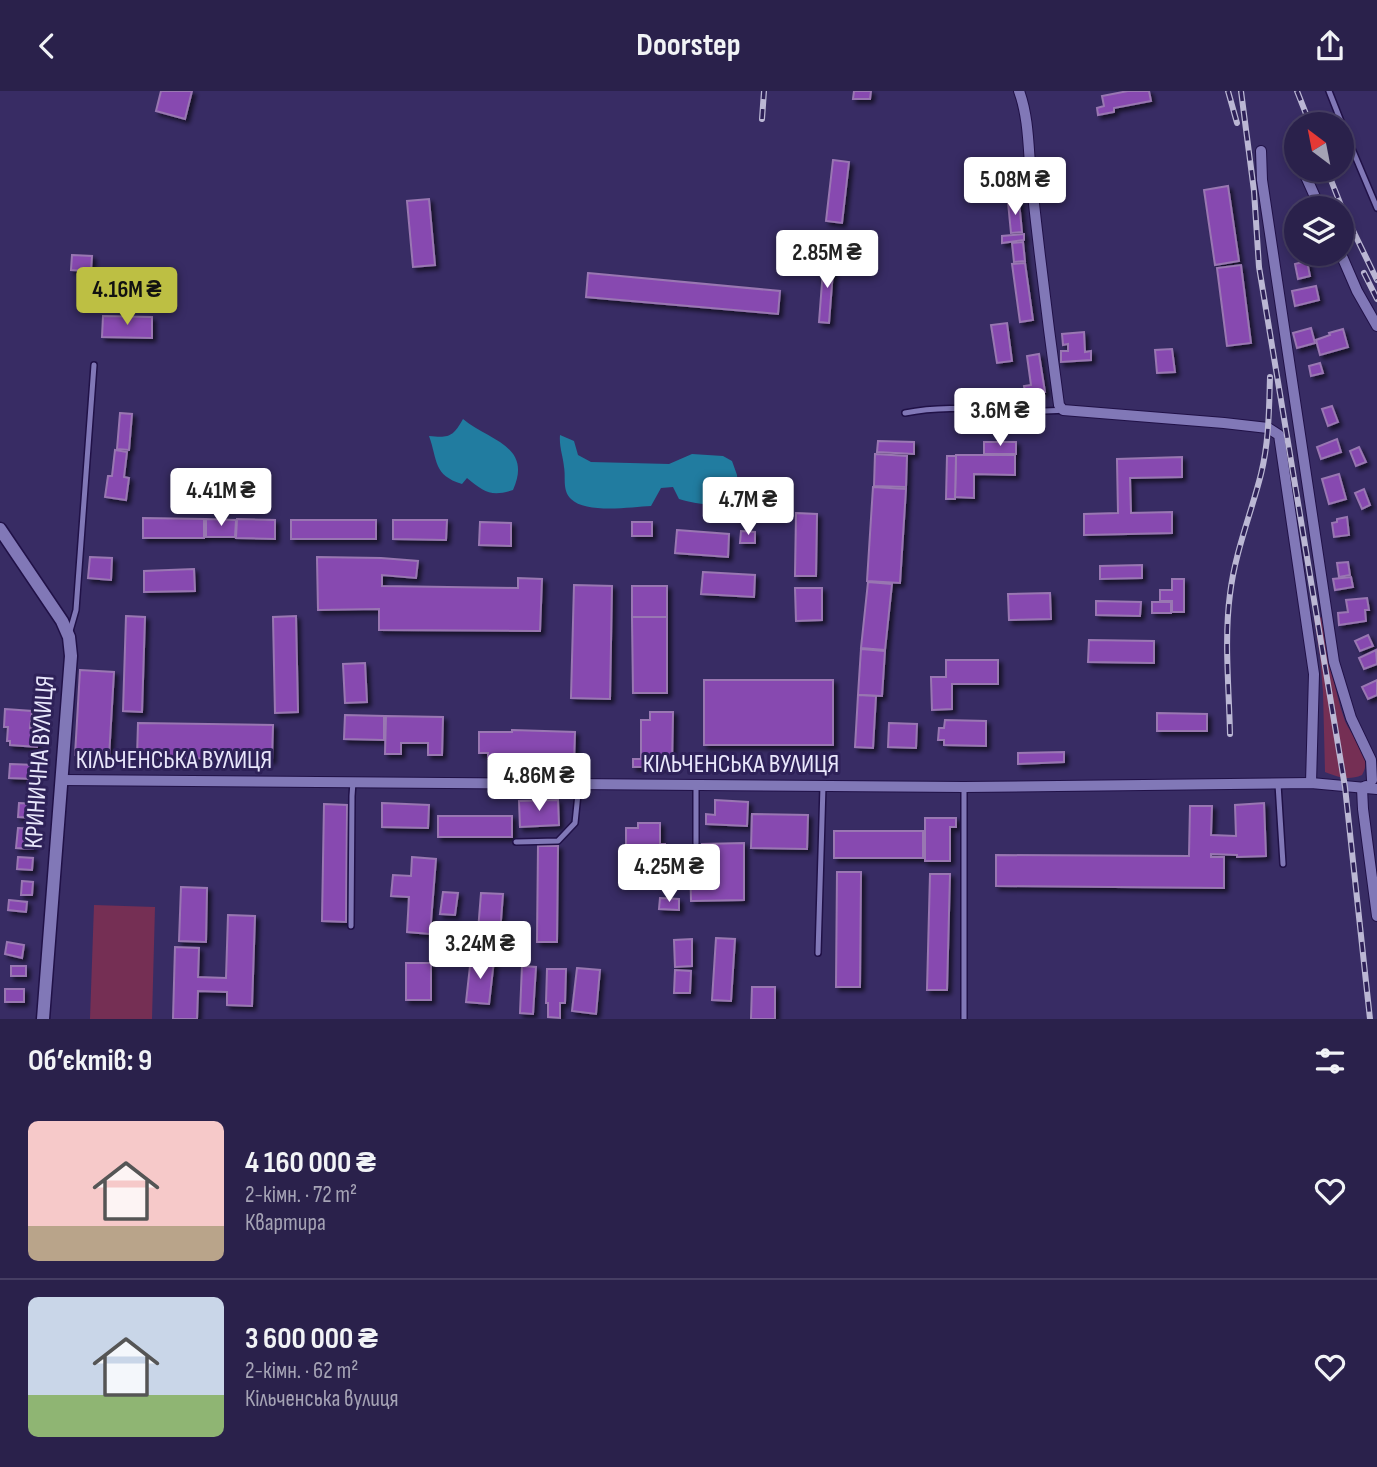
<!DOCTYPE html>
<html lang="uk">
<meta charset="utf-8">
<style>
:root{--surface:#2a214b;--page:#322952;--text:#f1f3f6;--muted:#a5a3b5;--line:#463e63;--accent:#bdbf43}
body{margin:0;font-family:"Sofia Sans Condensed",sans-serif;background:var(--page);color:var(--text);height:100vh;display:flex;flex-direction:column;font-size:26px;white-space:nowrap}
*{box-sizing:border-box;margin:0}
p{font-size:23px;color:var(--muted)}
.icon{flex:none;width:38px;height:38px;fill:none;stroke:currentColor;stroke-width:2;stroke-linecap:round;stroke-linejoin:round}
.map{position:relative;height:928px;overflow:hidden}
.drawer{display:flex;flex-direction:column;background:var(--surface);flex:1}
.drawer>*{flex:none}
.needle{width:46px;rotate:328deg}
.buttons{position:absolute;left:1284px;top:21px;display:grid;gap:14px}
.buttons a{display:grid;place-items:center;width:70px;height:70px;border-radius:50%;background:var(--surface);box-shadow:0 4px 10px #0003,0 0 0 2px var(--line);font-size:35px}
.price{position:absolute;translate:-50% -60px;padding:0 16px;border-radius:7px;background:#fff;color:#222;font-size:23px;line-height:46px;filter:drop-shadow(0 2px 4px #0008)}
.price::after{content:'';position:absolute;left:50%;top:42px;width:21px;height:16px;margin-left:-10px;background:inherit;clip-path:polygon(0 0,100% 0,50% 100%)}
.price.selected{background:var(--accent);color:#111}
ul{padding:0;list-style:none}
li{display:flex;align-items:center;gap:21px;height:175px;padding:0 28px}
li+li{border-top:2px solid var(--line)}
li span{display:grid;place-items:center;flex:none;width:196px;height:140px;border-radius:10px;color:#555}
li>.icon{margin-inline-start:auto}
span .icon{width:84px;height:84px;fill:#fffc;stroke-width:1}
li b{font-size:30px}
h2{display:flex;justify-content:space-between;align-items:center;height:84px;padding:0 28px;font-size:30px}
header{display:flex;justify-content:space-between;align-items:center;height:91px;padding:0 28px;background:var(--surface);font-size:32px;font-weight:700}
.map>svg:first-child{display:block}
.green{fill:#752f54}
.water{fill:#217ca0}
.building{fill:#8748b0;stroke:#9977b2;stroke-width:2;filter:url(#shadow)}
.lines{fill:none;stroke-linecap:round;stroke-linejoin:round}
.service-casing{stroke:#201147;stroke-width:8}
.minor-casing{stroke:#201147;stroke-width:12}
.tertiary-casing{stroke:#201147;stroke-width:15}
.service{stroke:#8178b7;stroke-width:5}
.minor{stroke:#8178b7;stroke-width:10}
.tertiary{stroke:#8178b7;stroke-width:12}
.rail-casing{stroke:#bbb7d4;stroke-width:6}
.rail{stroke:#2e2158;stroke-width:3.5;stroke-dasharray:10;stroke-linecap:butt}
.labels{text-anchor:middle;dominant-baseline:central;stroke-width:6;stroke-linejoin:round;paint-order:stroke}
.street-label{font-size:26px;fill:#e8e6fb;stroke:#2e2158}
</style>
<header><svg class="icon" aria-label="back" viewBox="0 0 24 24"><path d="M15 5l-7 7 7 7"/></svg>Doorstep<svg class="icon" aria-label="share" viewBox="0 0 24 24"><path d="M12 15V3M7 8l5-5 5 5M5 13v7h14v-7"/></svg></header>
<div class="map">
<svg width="1377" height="928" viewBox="0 0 1377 928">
<defs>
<filter id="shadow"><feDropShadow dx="3.5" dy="3.5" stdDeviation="2" flood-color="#0009"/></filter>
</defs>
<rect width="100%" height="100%" fill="#382c64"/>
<g class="green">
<path d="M1324 526C1329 560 1333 597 1345 630 1353 649 1374 663 1362 684 1348 690 1338 686 1325 681L1323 601 1320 565 1314 527Z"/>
<polygon points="94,814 155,816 152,928 90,928"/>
</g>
<g class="water">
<path d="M463 328C489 350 533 354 513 399 491 406 484 401 467 387L462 393C433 384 438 370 429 345 449 347 453 346 463 328Z"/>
<path d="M560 344 574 350 578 364 591 371 669 373 692 363 723 365 732 370 737 384 738 399 731 409C709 415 701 414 679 408L673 396 661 397 651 415C631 416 586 423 571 408 562 399 566 387 564 376 563 365 559 356 560 344Z"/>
</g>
<g class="building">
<polygon points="161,0 192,0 185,28 156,20"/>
<polygon points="854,0 871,0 870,8 853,8"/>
<polygon points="1128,0 1149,0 1151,10 1114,17 1114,21 1098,24 1097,17 1104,15 1102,5"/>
<polygon points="833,69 849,71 842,132 826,130"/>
<polygon points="1228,95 1239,170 1215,174 1204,99"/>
<polygon points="429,108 435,174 413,176 407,110"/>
<polygon points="1019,110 1022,141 1011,142 1008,111"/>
<polygon points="1024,143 1024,149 1002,152 1002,145"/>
<polygon points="1023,151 1025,170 1014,171 1012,152"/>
<polygon points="72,164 92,165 91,180 71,179"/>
<polygon points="824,166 834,167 829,232 819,231"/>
<polygon points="1307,170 1310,185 1298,188 1295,173"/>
<polygon points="1025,172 1033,229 1020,231 1012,173"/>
<polygon points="1241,174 1251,252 1227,255 1217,177"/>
<polygon points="588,182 780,200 778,223 586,206"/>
<polygon points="1316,195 1319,209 1295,215 1292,200"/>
<polygon points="103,225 152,226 152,247 102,246"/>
<polygon points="1007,232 1012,270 997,272 991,234"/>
<polygon points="1311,237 1315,252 1297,257 1293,242"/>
<polygon points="1343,238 1348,256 1320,264 1316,249 1330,244 1329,242"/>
<polygon points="1084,241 1085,261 1091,260 1091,269 1061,271 1061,260 1068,260 1068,253 1063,254 1062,243"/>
<polygon points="1172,258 1175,281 1157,282 1155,259"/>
<polygon points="1039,263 1045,301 1034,303 1035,311 1027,312 1024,295 1031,294 1027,265"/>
<polygon points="1320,272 1323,282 1311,285 1309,275"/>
<polygon points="1332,315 1338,331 1328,335 1322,318"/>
<polygon points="120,322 132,323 129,359 117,358"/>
<polygon points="1337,348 1341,361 1321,368 1317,356"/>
<polygon points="878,350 914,351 914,363 877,361"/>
<rect x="984" y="351" width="32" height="12"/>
<polygon points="1359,356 1366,371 1356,375 1350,360"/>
<polygon points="115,359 127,361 124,386 129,387 126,409 105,406 108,385 112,385"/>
<polygon points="875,363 907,365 906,396 874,395"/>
<polygon points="956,364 1015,364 1015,384 974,383 974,407 955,406"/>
<polygon points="947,365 956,365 955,408 946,408"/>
<polygon points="1182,366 1182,386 1130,387 1131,422 1172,421 1172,442 1084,444 1084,423 1118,422 1117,368"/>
<polygon points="1339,383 1346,408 1329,413 1322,388"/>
<polygon points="873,396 906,398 900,492 867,490"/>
<polygon points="1364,398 1370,414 1362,418 1355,402"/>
<polygon points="796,422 817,423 816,485 795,485"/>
<polygon points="1347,426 1349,444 1334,446 1332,432 1337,431 1337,428"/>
<polygon points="143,427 204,428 204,447 143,447"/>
<polygon points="206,428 236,429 235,446 206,446"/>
<polygon points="237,428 275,429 275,448 236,447"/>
<rect x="291" y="429" width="85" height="19"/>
<polygon points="393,429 447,429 446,449 393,448"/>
<polygon points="480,431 511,432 511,455 479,454"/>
<rect x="632" y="431" width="20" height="14"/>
<polygon points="677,439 729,443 728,466 675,462"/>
<polygon points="741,440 755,441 755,452 740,452"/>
<polygon points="90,466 112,467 111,489 88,487"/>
<polygon points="317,466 381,467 418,470 416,487 382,484 382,495 518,497 518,487 542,488 540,540 379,539 379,518 318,519"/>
<polygon points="1348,471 1350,484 1339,486 1337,472"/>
<polygon points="1142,474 1142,487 1100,488 1100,475"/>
<polygon points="194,478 195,500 144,501 144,480"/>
<polygon points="703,481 755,484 754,506 701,503"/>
<polygon points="1351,486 1353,496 1335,499 1333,488"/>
<polygon points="1172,488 1184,488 1184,521 1172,521 1172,510 1160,510 1160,499 1172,499"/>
<polygon points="868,491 892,493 885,559 861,557"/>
<polygon points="574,494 612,495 610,608 571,607"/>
<rect x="632" y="495" width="35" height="31"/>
<polygon points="795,497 822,497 822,529 796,530"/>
<polygon points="1050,502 1051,528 1009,529 1008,503"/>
<polygon points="1367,507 1369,519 1365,519 1366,530 1339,534 1338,522 1348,521 1346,509"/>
<polygon points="1096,510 1141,511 1140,525 1096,524"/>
<rect x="1152" y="511" width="19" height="11"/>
<polygon points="126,525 145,526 142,621 123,620"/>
<polygon points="296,525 298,621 275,622 273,526"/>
<polygon points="632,526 667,526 667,602 633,602"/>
<polygon points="1368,544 1373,555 1360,560 1355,550"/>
<polygon points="1089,549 1154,550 1154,572 1088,571"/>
<polygon points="861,558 885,560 882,605 858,604"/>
<polygon points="1376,559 1377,573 1364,578 1359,567"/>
<polygon points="946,569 998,569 998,593 952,593 952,618 932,619 931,586 946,586"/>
<polygon points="365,572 367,611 345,612 343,573"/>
<polygon points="80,579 114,581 109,666 75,664"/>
<rect x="704" y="589" width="129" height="65"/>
<polygon points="1377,589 1377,604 1368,608 1362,596"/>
<polygon points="858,604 876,605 873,657 855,656"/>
<polygon points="5,618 32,620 30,637 38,637 37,656 10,654 10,650 7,650 8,636 4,636"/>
<polygon points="650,621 673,621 672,676 633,676 633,668 641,668 641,629 650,629"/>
<polygon points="1157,622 1207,623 1207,640 1157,640"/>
<polygon points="345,624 384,625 384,649 344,648"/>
<polygon points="386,625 443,626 442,664 428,664 428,652 401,652 401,663 385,663"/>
<polygon points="945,629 986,630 986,655 944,654 944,649 938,649 939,637 944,637"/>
<polygon points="138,632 273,634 272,669 137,666"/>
<polygon points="889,632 917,633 916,657 888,656"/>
<polygon points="512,639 575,641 574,673 511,672 511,668 488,667 488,662 479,662 479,641 512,641"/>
<polygon points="1064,661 1064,671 1018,673 1018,662"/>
<polygon points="10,673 36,674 35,688 9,687"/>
<polygon points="558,709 559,734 520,736 519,710"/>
<polygon points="715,709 748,711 747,735 706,733 706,723 715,724"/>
<polygon points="19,712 36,713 36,727 18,726"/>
<polygon points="382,712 429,714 428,737 382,736"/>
<polygon points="1264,712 1266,765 1237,766 1237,764 1211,763 1211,766 1224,766 1224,797 996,795 996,764 1189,765 1190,715 1212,715 1211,744 1236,745 1235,714"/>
<polygon points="324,713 347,714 346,831 322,830"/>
<polygon points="752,723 808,724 807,758 751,757"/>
<rect x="438" y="725" width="74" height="21"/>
<polygon points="925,727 956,727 956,736 950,736 950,770 925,770"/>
<polygon points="638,732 660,732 660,753 665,753 665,766 639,766 639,772 626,772 626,737 638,737"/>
<polygon points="18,737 35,738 33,758 16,757"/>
<rect x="834" y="740" width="89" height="27"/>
<polygon points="744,752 744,809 691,810 690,762 702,762 702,753"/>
<polygon points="538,755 558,755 557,851 537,851"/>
<polygon points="18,766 33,767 32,779 17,778"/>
<polygon points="412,766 436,768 430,843 407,841 409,806 391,805 393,784 411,785"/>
<polygon points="837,781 861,781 860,896 836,896"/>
<polygon points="930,783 950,783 947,899 927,899"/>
<polygon points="22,790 33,791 32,804 21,804"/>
<polygon points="181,796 207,797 206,851 179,850"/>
<polygon points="443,801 458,802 455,824 440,823"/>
<polygon points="481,802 503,803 500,842 478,840"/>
<polygon points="660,807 679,808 679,819 659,818"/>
<polygon points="9,809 27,811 26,821 8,819"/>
<polygon points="228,824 255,825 252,915 227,914 227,901 198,900 197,928 173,928 175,856 199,857 198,886 226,887"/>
<polygon points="716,847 735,848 731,910 712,909"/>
<polygon points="692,848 692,875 675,876 674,849"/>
<polygon points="7,851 24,854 22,867 5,863"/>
<polygon points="471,866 494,869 489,913 466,911"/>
<rect x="406" y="872" width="25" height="37"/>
<rect x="11" y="875" width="15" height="10"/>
<polygon points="522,875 536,876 533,923 520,922"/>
<polygon points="577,877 600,879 596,923 572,920"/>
<polygon points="547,878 566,878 565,912 560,912 560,927 548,926 548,912 546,912"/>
<polygon points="675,879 691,880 690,902 674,902"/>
<polygon points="752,896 775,896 775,928 751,928"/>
<rect x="5" y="898" width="19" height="13"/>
</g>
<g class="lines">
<g class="service-casing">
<g id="service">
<polyline points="1329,0 1342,33"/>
<polyline points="1342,34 1377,117"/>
<path d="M905 322C958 311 1010 324 1063 319"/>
<polyline points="70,540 76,519 94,274"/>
<polyline points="1278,693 1283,773"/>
<polyline points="964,697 964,928"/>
<polyline points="516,751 558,750 575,732 579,693"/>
<polyline points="696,752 696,694"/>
<polyline points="351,835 352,705 353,691"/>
<polyline points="818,862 823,695"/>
</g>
</g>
<g class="minor-casing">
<g id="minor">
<path d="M1019 0C1030 30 1028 64 1032 95 1040 168 1049 241 1059 314L1063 319 1224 332 1268 337 1279 344 1314 583 1311 692"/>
<polyline points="1261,60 1262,89 1334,571 1351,627 1371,669 1372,689"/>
<polyline points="1295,65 1297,68"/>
<polyline points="1303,79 1320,117"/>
<polyline points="1341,163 1357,200 1377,235"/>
<polyline points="62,689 964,696 1311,692 1377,698"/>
<polyline points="1366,695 1362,697 1363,718 1377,825"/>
</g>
</g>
<g class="tertiary-casing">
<polyline id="tertiary" points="0,438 62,530 69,546 71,565 43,928"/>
</g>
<use href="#service" class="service"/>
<use href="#minor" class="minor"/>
<use href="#tertiary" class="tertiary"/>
<g class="rail-casing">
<g id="rail">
<polyline points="1228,0 1237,32"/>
<polyline points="1241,0 1254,100 1259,176 1345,696 1370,928"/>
<polyline points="1297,0 1310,33"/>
<polyline points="762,28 764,0"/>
<polyline points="1327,79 1342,117 1377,189"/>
<polyline points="1364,182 1377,208"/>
<path d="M1230 643C1229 597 1224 548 1230 503 1235 461 1251 423 1261 383 1269 351 1269 319 1270 286"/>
</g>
</g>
<use href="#rail" class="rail"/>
</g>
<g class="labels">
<g class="street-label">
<text x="174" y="669">КІЛЬЧЕНСЬКА ВУЛИЦЯ</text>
<text transform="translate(40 671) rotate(-86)">КРИНИЧНА ВУЛИЦЯ</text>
<text x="741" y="673">КІЛЬЧЕНСЬКА ВУЛИЦЯ</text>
</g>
</g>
</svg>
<div class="buttons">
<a><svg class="needle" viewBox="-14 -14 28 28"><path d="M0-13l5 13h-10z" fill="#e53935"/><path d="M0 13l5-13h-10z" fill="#a5a3b5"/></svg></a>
<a><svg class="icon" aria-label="layers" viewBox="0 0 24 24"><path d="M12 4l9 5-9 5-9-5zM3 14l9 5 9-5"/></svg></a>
</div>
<b class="price" style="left:1015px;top:126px">5.08M ₴</b>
<b class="price" style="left:827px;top:199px">2.85M ₴</b>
<b class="price selected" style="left:127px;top:236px">4.16M ₴</b>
<b class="price" style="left:1000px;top:357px">3.6M ₴</b>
<b class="price" style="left:221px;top:437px">4.41M ₴</b>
<b class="price" style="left:748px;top:446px">4.7M ₴</b>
<b class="price" style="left:539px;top:722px">4.86M ₴</b>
<b class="price" style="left:669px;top:813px">4.25M ₴</b>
<b class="price" style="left:480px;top:890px">3.24M ₴</b>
</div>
<section class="drawer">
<h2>Об’єктів: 9<svg class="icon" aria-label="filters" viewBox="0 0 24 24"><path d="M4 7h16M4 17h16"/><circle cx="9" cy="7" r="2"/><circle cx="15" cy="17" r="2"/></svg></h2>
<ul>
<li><span style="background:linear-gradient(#f6c9c9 75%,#b9a48a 0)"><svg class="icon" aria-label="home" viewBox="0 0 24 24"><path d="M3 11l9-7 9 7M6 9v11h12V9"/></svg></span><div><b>4 160 000 ₴</b><p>2-кімн. · 72 m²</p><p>Квартира</p></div><svg class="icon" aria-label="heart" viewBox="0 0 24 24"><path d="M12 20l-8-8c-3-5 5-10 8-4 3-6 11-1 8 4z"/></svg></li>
<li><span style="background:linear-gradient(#c9d6e8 70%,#8fb573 0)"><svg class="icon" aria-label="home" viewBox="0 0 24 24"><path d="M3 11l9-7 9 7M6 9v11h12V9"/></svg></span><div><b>3 600 000 ₴</b><p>2-кімн. · 62 m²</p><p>Кільченська вулиця</p></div><svg class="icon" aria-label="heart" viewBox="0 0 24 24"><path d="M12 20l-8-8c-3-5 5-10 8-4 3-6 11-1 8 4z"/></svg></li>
</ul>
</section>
